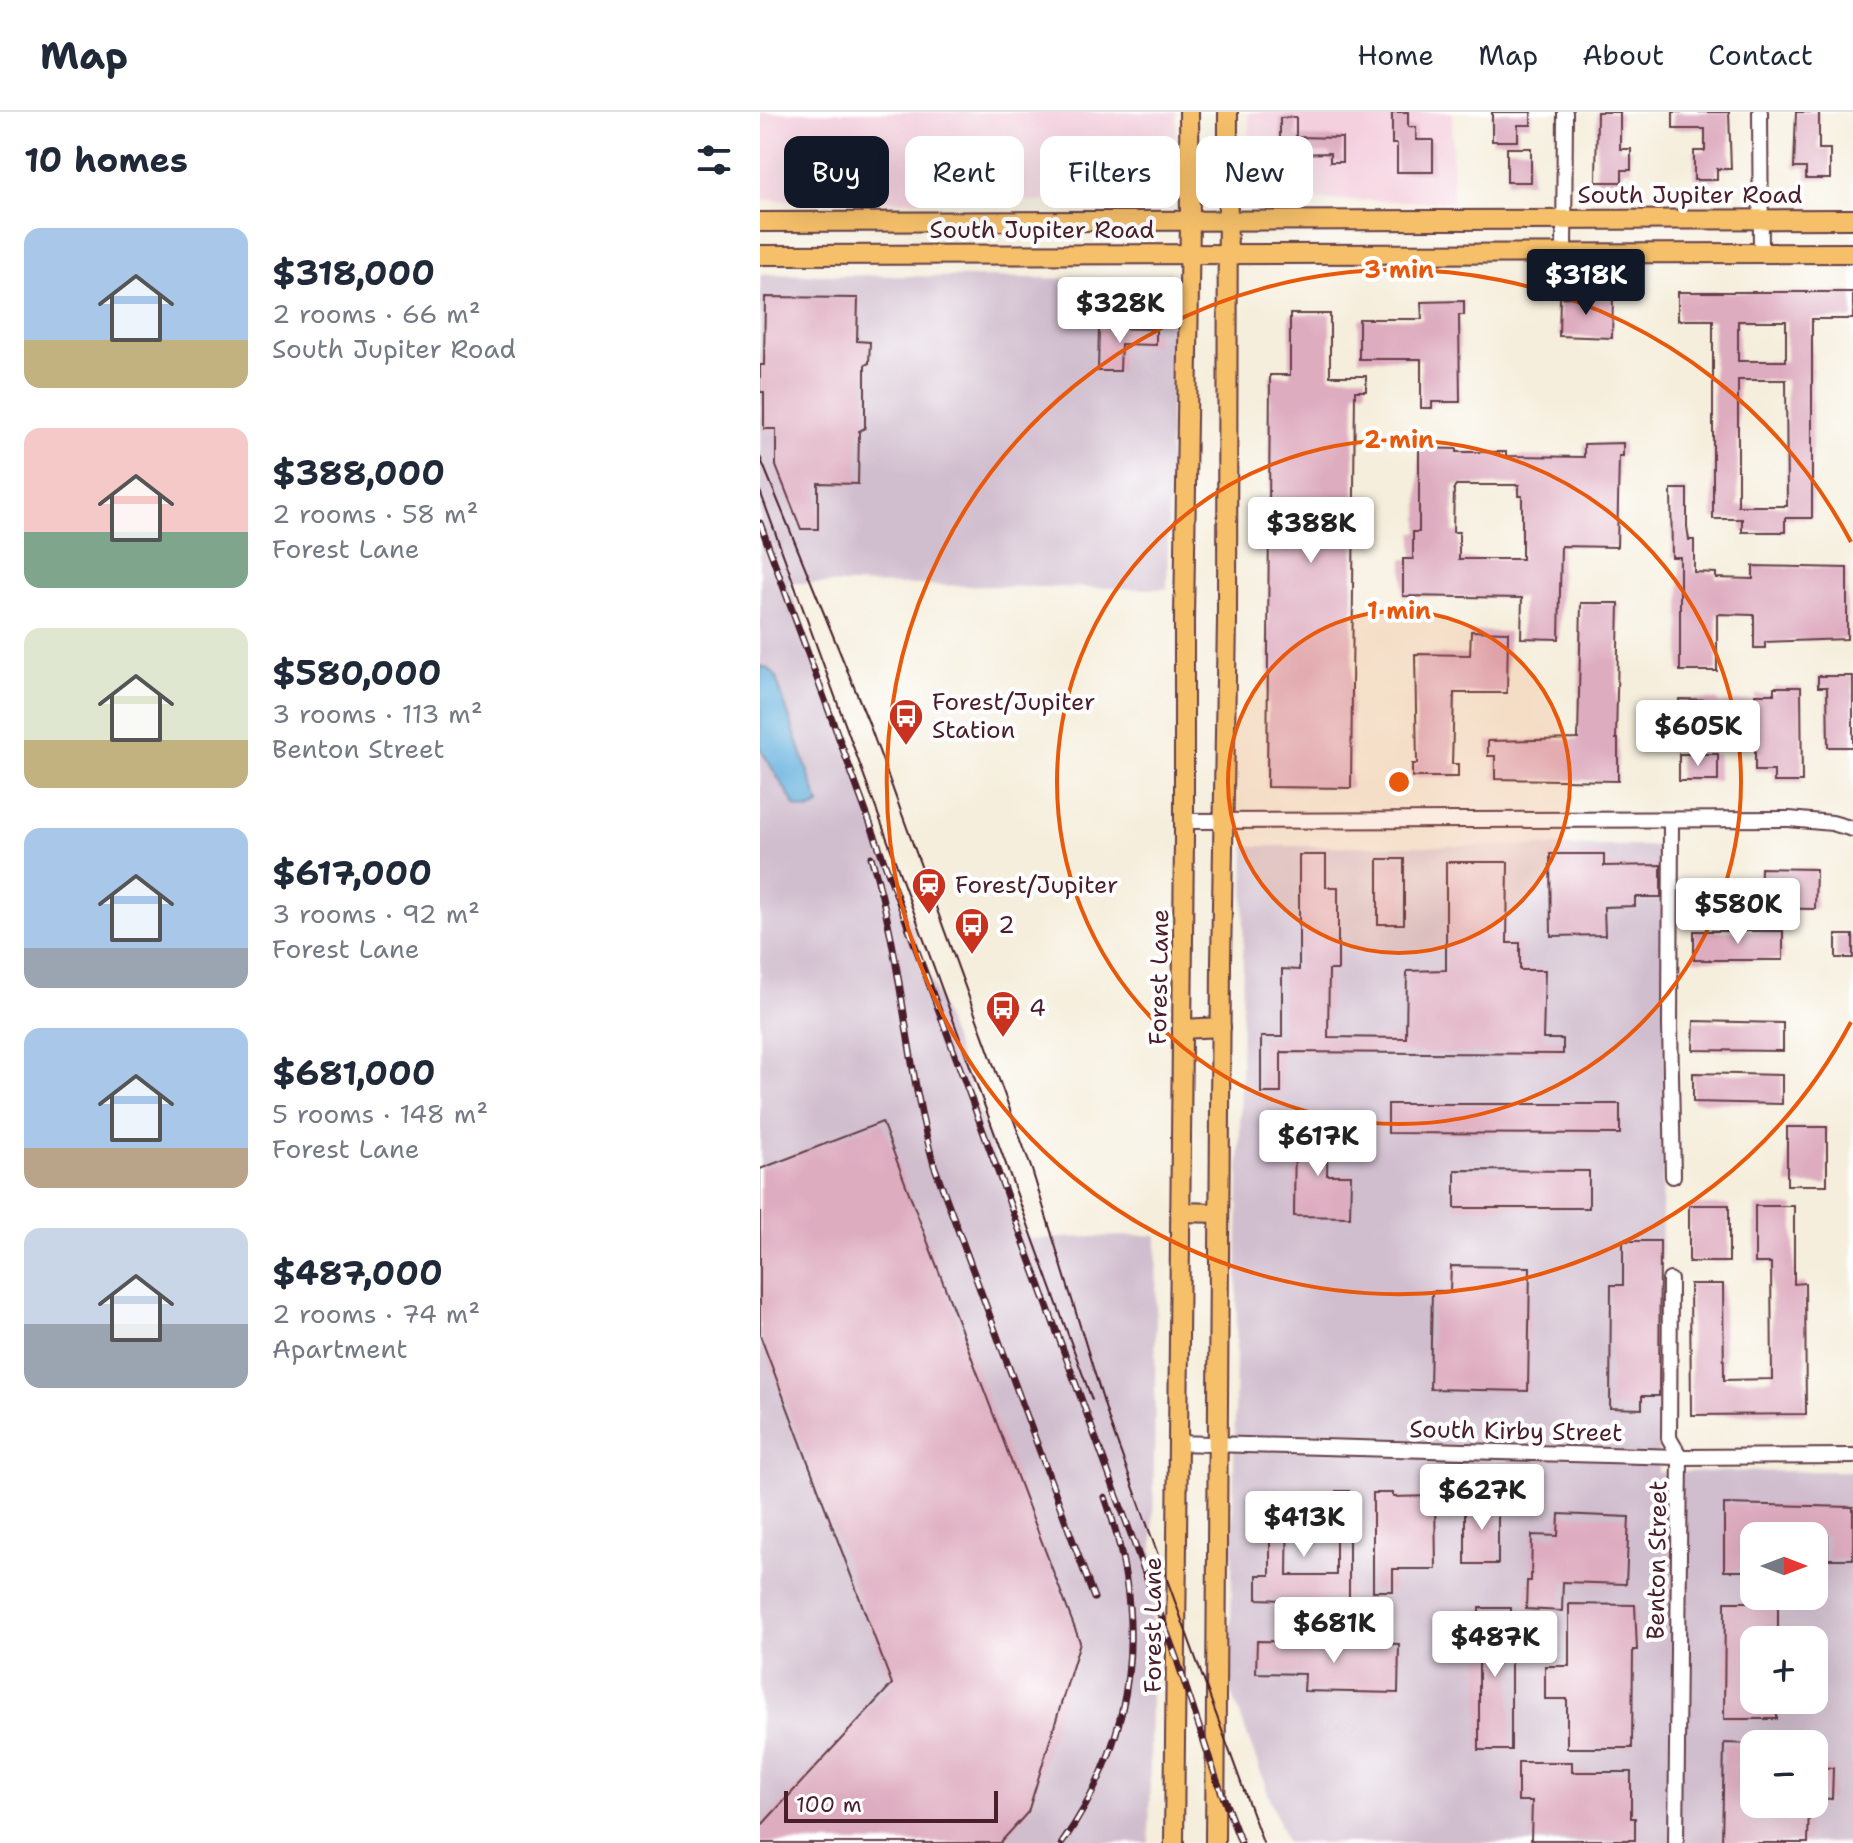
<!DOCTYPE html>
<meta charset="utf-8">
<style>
:root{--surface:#fff;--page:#f2f2f3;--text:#1f2937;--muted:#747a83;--line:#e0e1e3;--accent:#111827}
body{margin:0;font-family:"Shantell Sans",sans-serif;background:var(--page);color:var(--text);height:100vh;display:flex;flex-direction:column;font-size:30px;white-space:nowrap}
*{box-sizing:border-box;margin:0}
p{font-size:26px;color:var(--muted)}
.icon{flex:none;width:44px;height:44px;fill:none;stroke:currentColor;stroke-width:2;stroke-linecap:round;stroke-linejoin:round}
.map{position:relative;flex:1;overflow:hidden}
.details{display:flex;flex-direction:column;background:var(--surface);width:760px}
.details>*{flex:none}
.top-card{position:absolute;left:24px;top:24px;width:760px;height:72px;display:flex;gap:16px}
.needle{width:52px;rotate:90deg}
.fabs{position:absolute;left:980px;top:1410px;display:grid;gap:16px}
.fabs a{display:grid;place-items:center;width:88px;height:88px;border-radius:16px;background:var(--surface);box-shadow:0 8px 32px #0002;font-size:40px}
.scale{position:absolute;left:24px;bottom:20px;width:214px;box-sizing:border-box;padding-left:8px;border:4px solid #4a1f2b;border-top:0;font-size:22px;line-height:28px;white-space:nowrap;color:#4a1f2b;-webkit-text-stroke:6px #fff;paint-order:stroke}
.price{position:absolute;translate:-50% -68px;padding:0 18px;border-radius:8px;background:#fff;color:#222;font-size:26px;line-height:52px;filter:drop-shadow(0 2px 4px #0008)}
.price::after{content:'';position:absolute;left:50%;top:48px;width:24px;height:18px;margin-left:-12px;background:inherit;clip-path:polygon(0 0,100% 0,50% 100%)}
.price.on{background:var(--accent);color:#fff}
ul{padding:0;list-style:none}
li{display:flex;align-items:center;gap:24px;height:200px;padding:0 24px}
li span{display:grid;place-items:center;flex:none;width:224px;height:160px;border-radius:16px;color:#555}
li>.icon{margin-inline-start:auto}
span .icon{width:96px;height:96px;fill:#fffc;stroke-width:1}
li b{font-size:34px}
h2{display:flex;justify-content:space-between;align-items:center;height:96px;padding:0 24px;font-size:34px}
.chip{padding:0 28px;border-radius:16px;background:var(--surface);box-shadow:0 8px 32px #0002;font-size:28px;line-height:72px}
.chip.on{background:var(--accent);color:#fff}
header{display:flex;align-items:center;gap:48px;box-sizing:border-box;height:112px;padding:0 40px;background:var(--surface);border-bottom:2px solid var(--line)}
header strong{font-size:38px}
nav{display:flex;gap:44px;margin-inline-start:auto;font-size:28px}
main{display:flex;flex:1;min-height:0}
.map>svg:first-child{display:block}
.built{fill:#f4cfdd}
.industrial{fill:#d0bdcd;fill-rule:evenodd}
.water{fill:#64b0dd;stroke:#576884;stroke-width:2}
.building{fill:#deacbf;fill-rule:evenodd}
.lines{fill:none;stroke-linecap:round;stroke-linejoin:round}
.minor-casing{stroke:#643e46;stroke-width:18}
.major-casing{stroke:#643e46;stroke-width:22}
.minor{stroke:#fff;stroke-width:14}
.major{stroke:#f6c06b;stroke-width:18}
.tram{stroke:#4a1f2b;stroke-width:2}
.rail-casing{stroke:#4a1f2b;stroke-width:7}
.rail{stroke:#fff;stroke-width:4;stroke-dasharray:12;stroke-linecap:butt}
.ring{fill:none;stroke:#e8590c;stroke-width:4}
.labels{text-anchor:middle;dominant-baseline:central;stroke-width:8;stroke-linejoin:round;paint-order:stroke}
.street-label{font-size:24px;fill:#4a1f2b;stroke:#fff}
.poi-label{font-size:24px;fill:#4a1f2b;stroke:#fff;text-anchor:start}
.centre{fill:#e8590c;stroke:#fff;stroke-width:4}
.ring-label{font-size:24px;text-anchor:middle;font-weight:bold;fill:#e8590c;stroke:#fff;stroke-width:8;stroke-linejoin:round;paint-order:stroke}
</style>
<header>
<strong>Map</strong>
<nav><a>Home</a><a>Map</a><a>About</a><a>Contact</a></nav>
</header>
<main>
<section class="details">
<h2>10 homes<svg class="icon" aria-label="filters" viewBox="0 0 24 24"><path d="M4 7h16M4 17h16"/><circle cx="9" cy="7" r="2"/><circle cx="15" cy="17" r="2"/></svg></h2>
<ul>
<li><span style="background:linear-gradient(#a9c7e8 70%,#c2b280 0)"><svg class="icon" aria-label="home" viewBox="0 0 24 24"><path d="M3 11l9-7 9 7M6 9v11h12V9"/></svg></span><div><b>$318,000</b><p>2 rooms · 66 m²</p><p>South Jupiter Road</p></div></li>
<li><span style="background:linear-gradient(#f6c9c9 65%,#7fa58c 0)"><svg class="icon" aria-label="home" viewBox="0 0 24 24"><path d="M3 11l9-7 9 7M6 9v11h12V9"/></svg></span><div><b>$388,000</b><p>2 rooms · 58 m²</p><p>Forest Lane</p></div></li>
<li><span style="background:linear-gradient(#dfe7d0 70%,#c2b280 0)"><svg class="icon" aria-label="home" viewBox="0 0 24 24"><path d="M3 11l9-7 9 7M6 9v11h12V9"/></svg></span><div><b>$580,000</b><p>3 rooms · 113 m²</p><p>Benton Street</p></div></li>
<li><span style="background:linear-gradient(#a9c7e8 75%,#9aa5b1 0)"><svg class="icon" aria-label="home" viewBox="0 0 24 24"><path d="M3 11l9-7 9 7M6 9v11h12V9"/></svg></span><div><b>$617,000</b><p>3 rooms · 92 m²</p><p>Forest Lane</p></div></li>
<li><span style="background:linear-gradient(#a9c7e8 75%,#b9a48a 0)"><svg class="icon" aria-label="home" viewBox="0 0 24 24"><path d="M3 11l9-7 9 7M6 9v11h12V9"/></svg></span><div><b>$681,000</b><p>5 rooms · 148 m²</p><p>Forest Lane</p></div></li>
<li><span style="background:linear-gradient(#c9d6e8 60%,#9aa5b1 0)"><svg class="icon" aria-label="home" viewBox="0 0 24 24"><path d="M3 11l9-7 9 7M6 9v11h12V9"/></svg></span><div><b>$487,000</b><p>2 rooms · 74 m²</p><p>Apartment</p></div></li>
</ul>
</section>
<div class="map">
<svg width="1093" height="1731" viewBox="0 0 1093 1731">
<rect width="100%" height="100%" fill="#fff"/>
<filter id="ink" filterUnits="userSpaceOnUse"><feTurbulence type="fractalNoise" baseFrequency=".0125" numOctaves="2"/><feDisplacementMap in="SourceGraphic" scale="16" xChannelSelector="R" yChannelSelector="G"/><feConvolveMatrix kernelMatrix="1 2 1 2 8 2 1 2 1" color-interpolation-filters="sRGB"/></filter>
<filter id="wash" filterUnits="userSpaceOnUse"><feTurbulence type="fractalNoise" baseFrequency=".006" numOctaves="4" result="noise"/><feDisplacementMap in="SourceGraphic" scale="32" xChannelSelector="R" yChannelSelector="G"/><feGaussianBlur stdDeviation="1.8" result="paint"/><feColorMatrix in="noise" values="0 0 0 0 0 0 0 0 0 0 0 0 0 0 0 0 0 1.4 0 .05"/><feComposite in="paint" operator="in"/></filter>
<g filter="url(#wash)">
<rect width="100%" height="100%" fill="#f5eedc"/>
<g class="built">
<polygon points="0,0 416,0 417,89 0,88"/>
<polygon points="489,0 692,0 693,90 510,87 489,73"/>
</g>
<g class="industrial">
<polygon points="0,162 413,168 407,477 28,471 265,1127 397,1123 389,1731 0,1731"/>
<path d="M485 734H908L898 1360 1093 1359V1731H526L470 1575ZM994 1424H1054V1484H994ZM994 1528H1054V1588H994ZM994 1632H1054V1692H994Z"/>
</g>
<polygon class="water" points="0,554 7,556 15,563 59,693 48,698 36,695 0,636"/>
<g id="blocks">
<g class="building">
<polygon points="632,0 648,0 648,15 656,15 656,28 673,28 673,60 637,60 637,32 632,32"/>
<polygon points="732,0 771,0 771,13 758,13 758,29 732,29"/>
<polygon points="837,0 860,0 860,37 871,37 871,58 862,58 862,70 836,70"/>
<polygon points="913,0 969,0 971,57 957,57 957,68 934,68 934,39 945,39 945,17 913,17"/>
<polygon points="1036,0 1059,0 1059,37 1070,37 1070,67 1046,67 1046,56 1034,56"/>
<polygon points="536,5 536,25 582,26 582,50 570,50 570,41 537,42 537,75 520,75 520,6"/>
<rect x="747" y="36" width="24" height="34"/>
<path d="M918 180H1093V207H1052V406H1025V420H982V407H953V208H918ZM978 209H1026V249H978ZM978 268H1026L1027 394H978Z"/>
<polygon points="5,185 98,186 97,229 110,230 109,251 105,253 105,316 99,319 98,372 58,371 58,417 41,417 16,354 16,317 4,317 4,280 0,280 0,253 4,253"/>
<polygon points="800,185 853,186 852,226 799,224"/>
<polygon points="704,189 704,203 699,203 700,290 672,290 672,296 661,296 661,247 599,247 599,207 662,207 661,190"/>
<polygon points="530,202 570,202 570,264 606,264 606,279 595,279 591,676 507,675 510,263 530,263"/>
<polygon points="339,216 396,217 396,233 361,232 360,259 338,259"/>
<path d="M863 331V344H859L857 435 801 434 799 527 761 526 762 486 643 484V447H653V420H659V336L697 337V340H746V344L824 345V332ZM696 373H759L758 384H762V447H699V420H693L694 376Z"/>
<polygon points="911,377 927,377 927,415 929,428 934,428 934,460 956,461 956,466 993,467 993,454 1087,456 1087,527 1005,530 1005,536 994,536 994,503 957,502 957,559 920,559 920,445 912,445"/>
<polygon points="821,491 859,491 856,627 858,627 858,669 735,667 735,644 728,644 728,629 818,627"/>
<polygon points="711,519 748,520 747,581 694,581 692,652 698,652 698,665 652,665 652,652 657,652 655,542 710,543"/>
<polygon points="1058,564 1093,564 1093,635 1068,635 1067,575 1058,575"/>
<polygon points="1014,575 1041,575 1042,670 1014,670 1014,659 995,659 995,610 958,615 919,615 919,587 958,588 958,591 995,588 995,582 1014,582"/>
<rect x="919" y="642" width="39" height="27"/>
<polygon points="790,742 844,742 844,754 901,753 901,785 875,785 875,794 844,795 845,823 791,824"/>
<polygon points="539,743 566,743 566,775 578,775 578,858 569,858 568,925 646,926 647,859 686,858 686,750 748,750 747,831 760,831 760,858 785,858 783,927 803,927 803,942 521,940 521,981 501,981 501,925 522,925 522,857 539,858"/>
<rect x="618" y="747" width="26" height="65"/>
<polygon points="1001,756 1056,757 1055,797 1000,796"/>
<rect x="934" y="819" width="89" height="29"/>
<rect x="1076" y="823" width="17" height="23"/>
<polygon points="934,909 1023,911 1023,939 933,938"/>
<polygon points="933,961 1022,963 1022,992 933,990"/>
<polygon points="628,992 860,992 860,1022 628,1021"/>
<polygon points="122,1010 320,1530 268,1700 240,1731 0,1731 0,1715 132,1572 0,1223 0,1057"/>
<rect x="1027" y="1015" width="40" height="58"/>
<polygon points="535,1016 568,1017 567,1063 591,1063 590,1105 534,1104"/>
<polygon points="695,1058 829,1059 829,1096 695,1096"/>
<rect x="929" y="1093" width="40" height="57"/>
<polygon points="995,1094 1034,1094 1034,1172 1045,1171 1046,1302 931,1303 930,1172 963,1172 964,1268 1012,1267 1011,1151 995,1151"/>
<polygon points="863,1129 900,1129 899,1284 882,1284 882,1297 850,1296 851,1173 863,1173"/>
<polygon points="691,1154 770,1155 768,1279 670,1277 672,1179 690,1179"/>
<polygon points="576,1379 589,1379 589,1490 497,1487 497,1463 510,1463 510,1406 493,1406 493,1393 510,1393 510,1386 528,1386 527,1463 576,1463"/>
<polygon points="613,1381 633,1381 633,1385 675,1384 676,1457 633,1457 633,1479 613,1479"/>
<rect x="705" y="1387" width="33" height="65"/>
<polygon points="964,1392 1093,1395 1093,1447 1068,1447 1068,1424 994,1424 994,1459 964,1459"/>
<polygon points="799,1402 869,1405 866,1472 803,1470 802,1499 766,1497 767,1469 771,1469 772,1423 798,1424"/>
<polygon points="965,1490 1018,1490 1018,1528 994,1528 994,1588 1017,1588 1017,1607 964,1607"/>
<polygon points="809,1492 875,1493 877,1538 873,1538 872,1636 807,1636 807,1587 785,1587 785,1554 809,1554"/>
<rect x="719" y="1496" width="32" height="142"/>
<polygon points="497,1529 639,1532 638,1581 544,1579 545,1562 496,1561"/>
<polygon points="964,1631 994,1632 994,1692 1049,1692 1048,1731 962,1731"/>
<polygon points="758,1650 812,1650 812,1660 871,1660 871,1706 875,1706 875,1728 771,1728 772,1689 758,1689"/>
<polygon points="1054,1655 1073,1656 1072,1687 1054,1686"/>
</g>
</g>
</g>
<g filter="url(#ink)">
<use href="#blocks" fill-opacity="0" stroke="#643e46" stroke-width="2"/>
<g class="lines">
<g class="minor-casing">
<g id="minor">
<polyline points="1000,0 1001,140"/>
<polyline points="804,140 805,0"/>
<polyline points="911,708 910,913 913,1064"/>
<polyline points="424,709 1029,707 1072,711 1093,717"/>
<polyline points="910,1168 909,1326 920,1345 916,1731"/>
<polyline points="417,1331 920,1345 1093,1344"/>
</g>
</g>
<g class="major-casing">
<g id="major">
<polyline points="0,110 1093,107"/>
<polyline points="0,143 1093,141"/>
<polyline points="422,917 461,915"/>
<polyline points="420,1100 459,1101"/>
<polyline points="414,1731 424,725 424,507 430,108 429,0"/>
<polyline points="455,1731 461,851 467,508 468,0"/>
</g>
</g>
<use href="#minor" class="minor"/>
<use href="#major" class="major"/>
<g class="tram">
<polyline points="0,345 108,609 272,1058 350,1311 503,1731"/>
<polyline points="0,379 332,1288"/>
</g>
<g class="rail-casing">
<g id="rail">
<polyline points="0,411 417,1548 456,1666 481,1731"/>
<path d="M111 745C143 846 145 952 174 1053L334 1486"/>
<path d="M302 1731C377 1624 388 1507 345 1385"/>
</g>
</g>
<use href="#rail" class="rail"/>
</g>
</g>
<circle cx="639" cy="670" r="171" fill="#e8590c" fill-opacity=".12"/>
<g class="ring">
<circle cx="639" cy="670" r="171"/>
<circle cx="639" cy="670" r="342"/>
<path d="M1091 910A512 512 0 1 1 1091 430"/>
</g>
<defs>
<g id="bus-pin" transform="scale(1.8)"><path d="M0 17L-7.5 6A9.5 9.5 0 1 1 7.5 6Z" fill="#c8321e" stroke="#fff"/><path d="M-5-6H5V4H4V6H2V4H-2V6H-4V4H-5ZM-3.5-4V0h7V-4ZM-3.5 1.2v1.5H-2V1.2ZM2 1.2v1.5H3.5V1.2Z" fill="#fff"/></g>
<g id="station-pin" transform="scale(1.8)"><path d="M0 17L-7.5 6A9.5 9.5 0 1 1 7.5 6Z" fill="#c8321e" stroke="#fff"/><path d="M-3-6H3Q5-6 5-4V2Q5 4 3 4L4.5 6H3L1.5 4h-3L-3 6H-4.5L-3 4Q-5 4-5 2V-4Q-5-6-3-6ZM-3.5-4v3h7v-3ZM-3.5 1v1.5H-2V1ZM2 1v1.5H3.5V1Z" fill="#fff"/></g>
</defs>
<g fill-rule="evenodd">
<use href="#bus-pin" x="146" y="604"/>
<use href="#station-pin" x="169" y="773"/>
<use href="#bus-pin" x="212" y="813"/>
<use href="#bus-pin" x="243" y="896"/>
</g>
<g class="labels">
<g class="street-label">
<text x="930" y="83">South Jupiter Road</text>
<text x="282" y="118">South Jupiter Road</text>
<text transform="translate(399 865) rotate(-89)">Forest Lane</text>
<text transform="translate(756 1319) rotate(1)">South Kirby Street</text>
<text transform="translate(897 1448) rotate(-89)">Benton Street</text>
<text transform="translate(393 1513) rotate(-90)">Forest Lane</text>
</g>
<g class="poi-label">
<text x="172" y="590">Forest/Jupiter<tspan x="172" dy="28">Station</tspan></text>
<text x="195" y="773">Forest/Jupiter</text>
<text x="238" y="813">2</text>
<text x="269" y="896">4</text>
</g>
</g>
<circle cx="639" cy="670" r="12" class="centre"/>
<g class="ring-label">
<text x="639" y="166">3 min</text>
<text x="639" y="336">2 min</text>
<text x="639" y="507">1 min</text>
</g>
</svg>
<div class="fabs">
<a><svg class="needle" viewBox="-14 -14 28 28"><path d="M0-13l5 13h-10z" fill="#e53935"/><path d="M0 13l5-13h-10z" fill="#747a83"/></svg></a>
<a>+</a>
<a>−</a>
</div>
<div class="scale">100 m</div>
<b class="price on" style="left:826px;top:205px">$318K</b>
<b class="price" style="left:360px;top:233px">$328K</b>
<b class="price" style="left:551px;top:453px">$388K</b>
<b class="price" style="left:938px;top:656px">$605K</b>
<b class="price" style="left:978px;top:834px">$580K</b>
<b class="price" style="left:558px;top:1066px">$617K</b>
<b class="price" style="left:722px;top:1420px">$627K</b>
<b class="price" style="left:544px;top:1447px">$413K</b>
<b class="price" style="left:574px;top:1553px">$681K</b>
<b class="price" style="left:735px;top:1567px">$487K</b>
<div class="top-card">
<a class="chip on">Buy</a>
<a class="chip">Rent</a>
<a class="chip">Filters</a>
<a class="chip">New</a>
</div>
</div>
</main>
